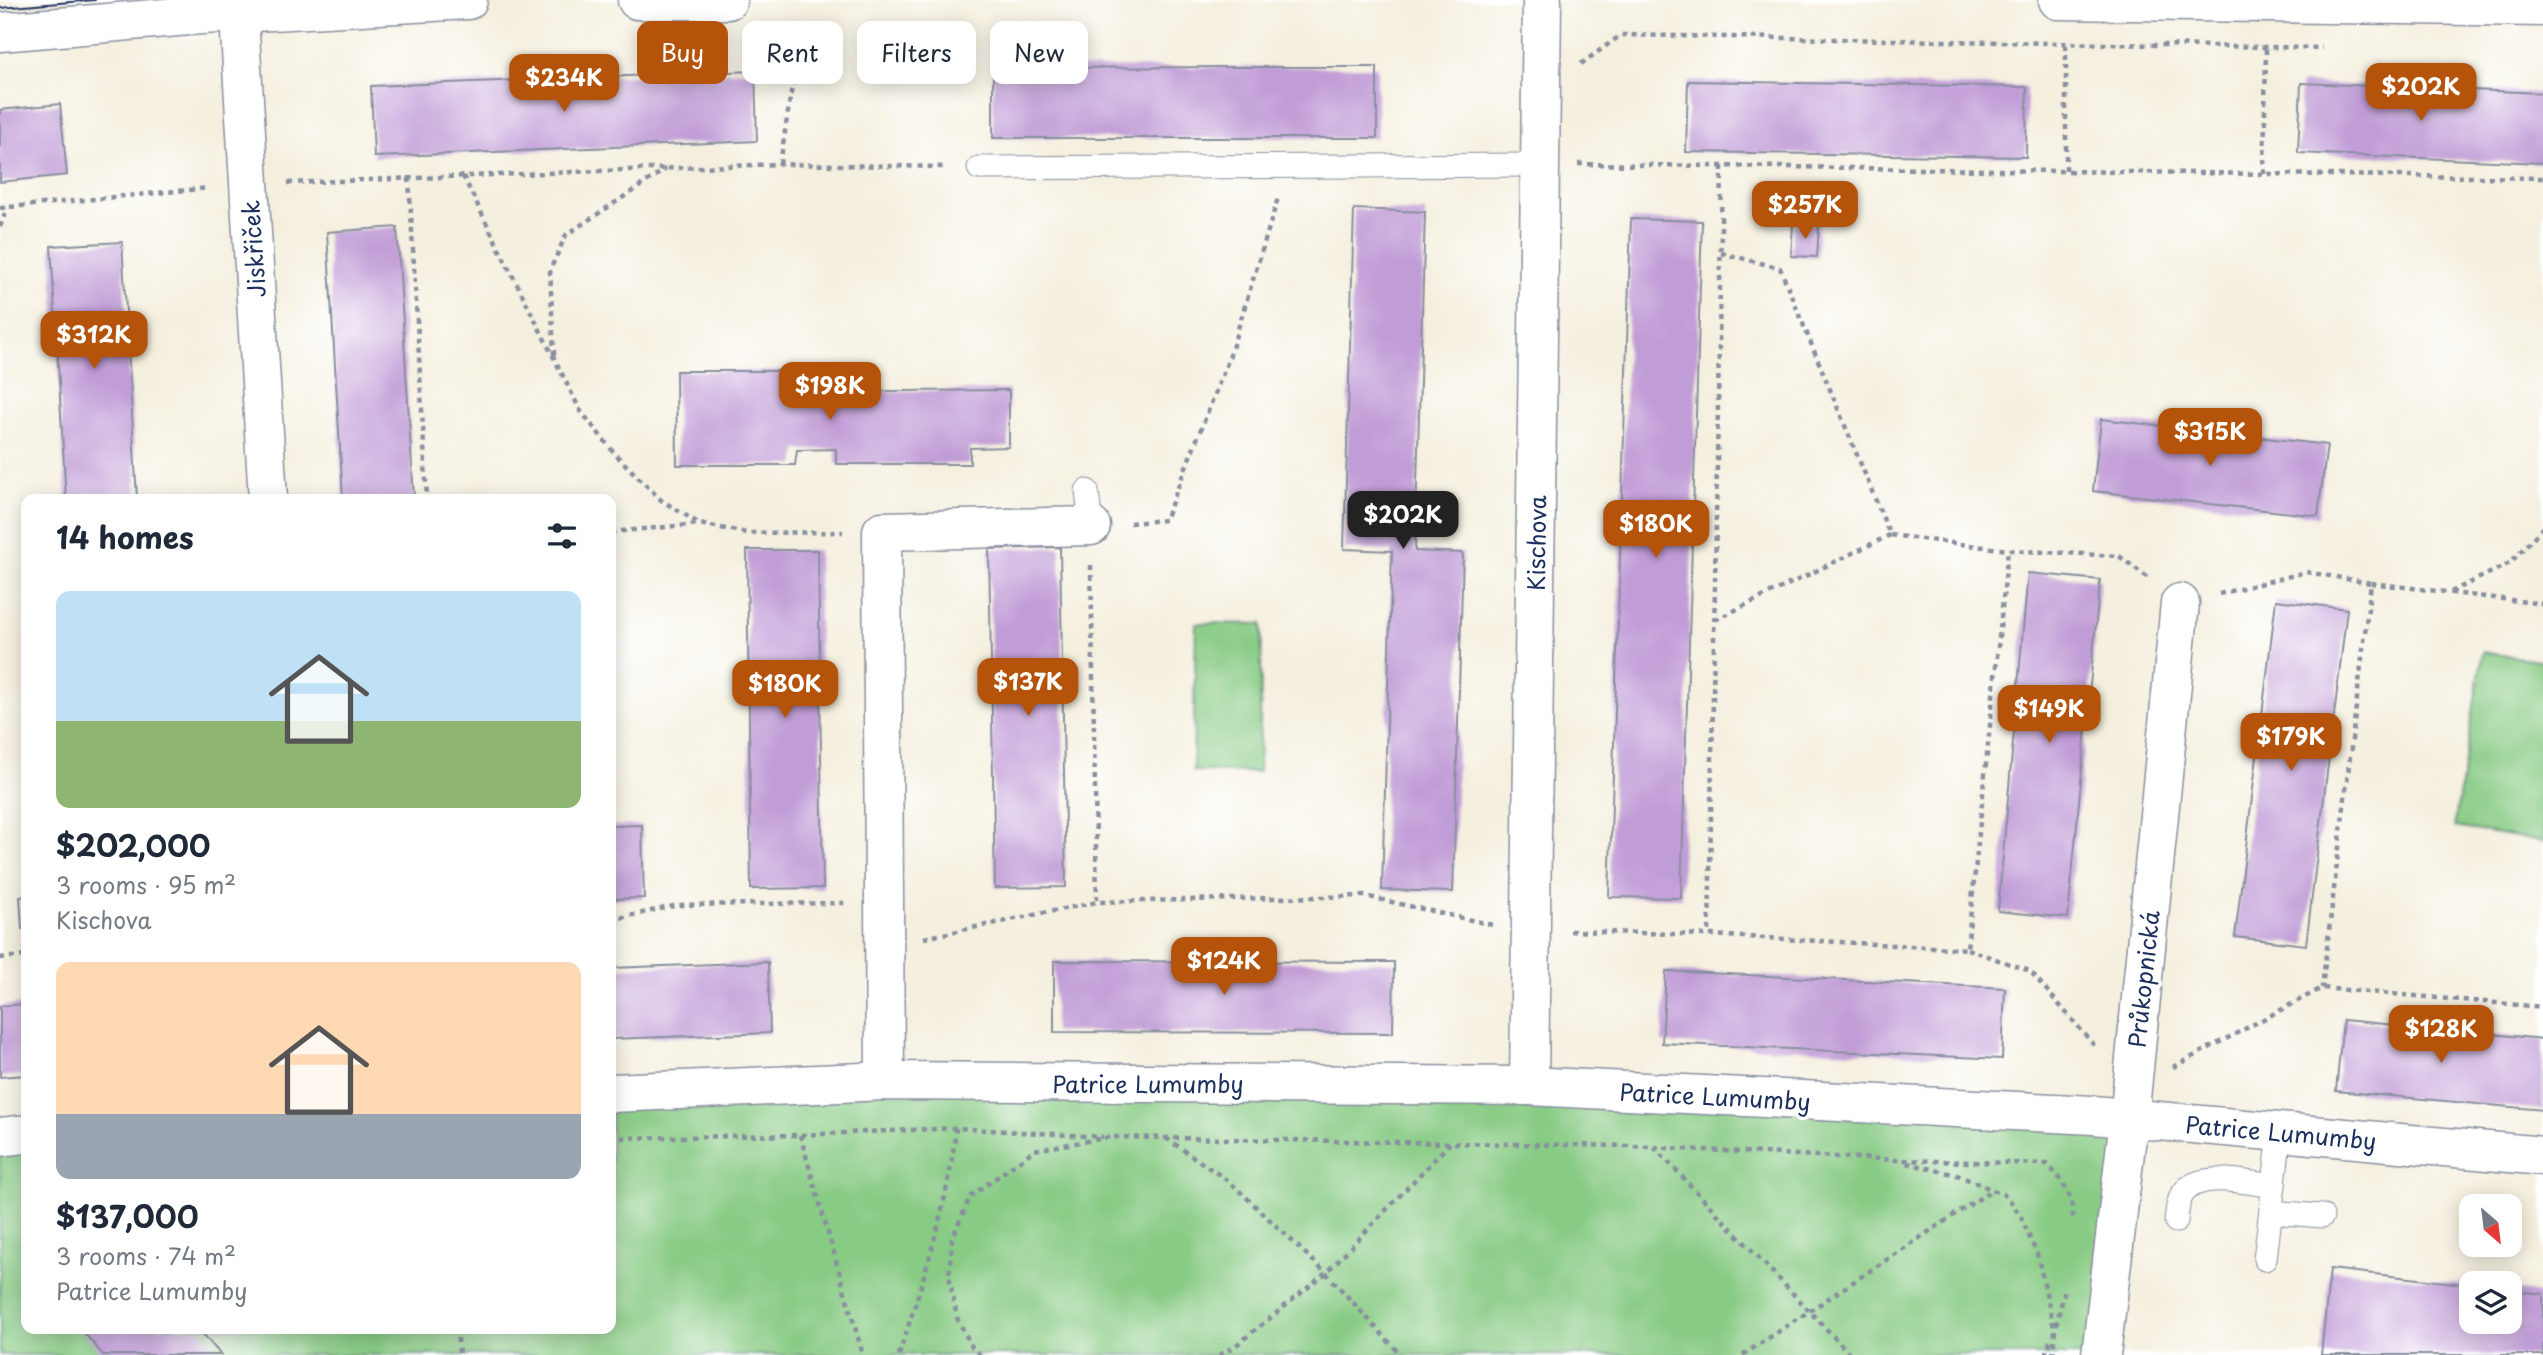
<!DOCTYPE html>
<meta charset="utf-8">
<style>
:root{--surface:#fff;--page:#f6f6f7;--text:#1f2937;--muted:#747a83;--accent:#b45309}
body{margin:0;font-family:"Playpen Sans",sans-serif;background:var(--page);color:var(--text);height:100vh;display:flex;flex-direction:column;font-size:26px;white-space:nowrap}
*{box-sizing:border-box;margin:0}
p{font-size:23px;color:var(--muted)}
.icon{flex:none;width:38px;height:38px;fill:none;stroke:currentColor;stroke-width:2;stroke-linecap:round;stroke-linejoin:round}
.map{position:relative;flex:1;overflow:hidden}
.drawer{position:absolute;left:21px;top:494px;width:595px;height:840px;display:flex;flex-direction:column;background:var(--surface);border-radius:14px;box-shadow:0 4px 18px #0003}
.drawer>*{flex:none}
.top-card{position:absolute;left:637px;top:21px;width:665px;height:63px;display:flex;gap:14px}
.needle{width:46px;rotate:152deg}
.buttons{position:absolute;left:2459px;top:1194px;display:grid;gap:14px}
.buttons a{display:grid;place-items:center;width:63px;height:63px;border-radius:14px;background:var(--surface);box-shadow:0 4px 18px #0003;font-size:35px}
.price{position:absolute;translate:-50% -60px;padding:0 16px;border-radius:14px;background:var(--accent);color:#fff;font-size:23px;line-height:46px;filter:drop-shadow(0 2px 4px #0008)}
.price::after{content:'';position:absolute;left:50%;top:42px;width:21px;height:16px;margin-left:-10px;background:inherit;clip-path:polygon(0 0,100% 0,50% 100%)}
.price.current{background:#222;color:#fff}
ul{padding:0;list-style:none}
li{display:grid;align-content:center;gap:14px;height:371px;padding:0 35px}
li span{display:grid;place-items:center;height:217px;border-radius:14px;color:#555}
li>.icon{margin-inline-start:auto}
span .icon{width:126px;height:126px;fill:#fffc;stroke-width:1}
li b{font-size:30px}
h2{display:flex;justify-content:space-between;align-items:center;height:84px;padding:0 35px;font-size:30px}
.chip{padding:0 24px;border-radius:14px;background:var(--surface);box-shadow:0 4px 18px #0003;font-size:24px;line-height:63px}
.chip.current{background:var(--accent);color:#fff}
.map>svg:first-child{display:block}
.green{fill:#88cb84;stroke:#527d71;stroke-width:2}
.building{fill:#c19dd7}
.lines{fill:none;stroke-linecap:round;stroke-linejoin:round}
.service-casing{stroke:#888f9e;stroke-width:25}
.minor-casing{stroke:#888f9e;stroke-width:41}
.path{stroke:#888f9e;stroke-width:4.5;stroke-dasharray:5 5;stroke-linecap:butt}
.service{stroke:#fff;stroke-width:23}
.minor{stroke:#fff;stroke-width:38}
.tram{stroke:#1b2f5e;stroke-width:2}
.labels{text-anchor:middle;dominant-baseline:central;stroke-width:7;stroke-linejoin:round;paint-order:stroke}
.street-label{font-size:23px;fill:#1b2f5e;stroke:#fff}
</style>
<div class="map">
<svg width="2543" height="1355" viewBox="0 0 2543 1355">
<rect width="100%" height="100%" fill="#fff"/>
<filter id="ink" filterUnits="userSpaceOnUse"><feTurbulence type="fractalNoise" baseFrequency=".0143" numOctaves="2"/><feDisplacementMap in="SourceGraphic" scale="14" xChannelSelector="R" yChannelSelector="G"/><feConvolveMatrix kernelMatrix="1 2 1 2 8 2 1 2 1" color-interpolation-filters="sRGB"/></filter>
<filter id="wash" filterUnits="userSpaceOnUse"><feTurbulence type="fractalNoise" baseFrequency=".00686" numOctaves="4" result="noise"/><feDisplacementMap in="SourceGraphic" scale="28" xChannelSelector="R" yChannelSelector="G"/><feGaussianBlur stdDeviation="1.57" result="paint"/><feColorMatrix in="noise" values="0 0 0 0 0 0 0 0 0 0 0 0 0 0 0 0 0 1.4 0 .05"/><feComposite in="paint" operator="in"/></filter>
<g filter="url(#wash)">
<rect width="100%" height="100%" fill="#f4efde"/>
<g class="green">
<polygon points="1196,623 1262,624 1259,772 1193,771"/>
<polygon points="2483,652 2543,661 2543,841 2454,827"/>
<polygon points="878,1080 2129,1119 2101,1355 0,1355 0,1135 26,1133 26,1328 611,1328 611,1093"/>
</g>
<g id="blocks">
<g class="building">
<polygon points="1241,67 1377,67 1377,138 993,138 993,68"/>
<polygon points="755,71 757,141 374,157 371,86"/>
<polygon points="1688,81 2027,87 2026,157 1686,152"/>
<polygon points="2301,83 2543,93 2543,163 2298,153"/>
<polygon points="60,104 67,175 0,182 0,110"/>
<polygon points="1354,209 1425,212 1415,551 1463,553 1453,892 1382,890 1392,551 1344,549"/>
<polygon points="1631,219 1702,221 1681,898 1609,897"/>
<polygon points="1793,224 1819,225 1817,257 1791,256"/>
<polygon points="397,227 414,499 343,499 327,232"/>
<polygon points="122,242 137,499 66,499 51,246"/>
<polygon points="676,371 795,371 796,392 1009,390 1009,447 970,448 970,464 836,464 836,449 797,450 795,465 677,465"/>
<polygon points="2101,419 2327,445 2318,516 2093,491"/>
<polygon points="1060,547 1066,887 995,888 989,549"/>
<polygon points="747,550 818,550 823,888 751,889"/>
<polygon points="2028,573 2100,580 2068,918 1998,911"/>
<polygon points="2276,600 2347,609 2306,945 2235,937"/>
<polygon points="642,825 644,898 611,899 611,826"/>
<polygon points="26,896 26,928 22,929 20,897"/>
<polygon points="1054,961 1394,962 1393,1033 1054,1032"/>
<polygon points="768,962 770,1033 611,1039 611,968"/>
<polygon points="1666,971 2005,988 2002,1059 1662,1043"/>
<polygon points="26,1004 26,1075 0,1077 0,1006"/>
<polygon points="2343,1020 2543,1039 2543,1110 2336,1091"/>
<polygon points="2330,1269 2471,1285 2471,1321 2510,1321 2510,1290 2543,1294 2543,1355 2321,1355"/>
<polygon points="80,1328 198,1328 221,1355 103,1355"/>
</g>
</g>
</g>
<g filter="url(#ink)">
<use href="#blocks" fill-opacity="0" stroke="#888f9e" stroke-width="2"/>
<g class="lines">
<g class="service-casing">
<g id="service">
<polyline points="979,168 1541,165"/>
<polyline points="1087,491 1091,526"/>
<polyline points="2271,1212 2322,1216"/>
<path d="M2176 1221C2177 1214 2177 1206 2180 1199 2192 1168 2248 1183 2274 1186"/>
<polyline points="2265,1259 2280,1133"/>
</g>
</g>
<g class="minor-casing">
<g id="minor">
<polyline points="238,0 268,499"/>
<polyline points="637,0 728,0"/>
<polyline points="2058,0 2543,7"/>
<polyline points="0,32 201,15 468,0"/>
<polyline points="885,1081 882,531 1091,526"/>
<polyline points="1529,1086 1542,0"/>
<polyline points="611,1093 885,1081 1529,1086 2093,1115 2543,1156"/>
<polyline points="0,1137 26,1134"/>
<polyline points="2101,1355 2129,1119 2180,603"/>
</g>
</g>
<g class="path">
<polyline points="2066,45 2066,171"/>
<polyline points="1581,64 1621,35 2322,48"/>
<polyline points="780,164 800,34"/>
<polyline points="1578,164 2543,178"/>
<polyline points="1722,166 1709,935 1967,949 2008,550 2119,556 2150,579"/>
<polyline points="2264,174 2266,47"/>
<polyline points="463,176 580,410 615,454 661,500 700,524 747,533 843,532"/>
<polyline points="409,178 427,499"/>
<polyline points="288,183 780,164 947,167"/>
<polyline points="0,208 209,188"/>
<polyline points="0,227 7,208"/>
<polyline points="1721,253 1780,268 1890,535 2008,550"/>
<polyline points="554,355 550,270 566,235 666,169"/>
<polyline points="1130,523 1165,520 1229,358 1278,198"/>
<polyline points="611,532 699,524"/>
<polyline points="1091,565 1097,902"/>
<polyline points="2371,583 2543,604"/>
<polyline points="2451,592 2510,563 2543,527"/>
<polyline points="2219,594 2306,572 2371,583 2322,988"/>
<polyline points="1715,620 1890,535"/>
<polyline points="611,920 678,905 846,903"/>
<polyline points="1570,931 1709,935"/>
<polyline points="924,938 1097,902 1365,896 1493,925"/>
<polyline points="1967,949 2030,971 2095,1046"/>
<polyline points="0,958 26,956"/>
<polyline points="2173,1067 2322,988 2543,1007"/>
<polyline points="800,1135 863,1355"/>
<polyline points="611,1138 800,1135 956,1128 1103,1137"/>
<polyline points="1166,1138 1231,1183 1326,1273 1401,1355"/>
<polyline points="1654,1147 1851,1355"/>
<polyline points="1907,1163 1960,1176 2007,1196 2021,1217 2038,1257 2054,1328"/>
<polyline points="457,1328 459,1355"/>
<path d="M899 1355C923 1280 948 1206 956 1128"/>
<path d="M980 1355 972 1347 957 1318 949 1276 952 1239 970 1197 1034 1150 1111 1137 1628 1146 1896 1160 2047 1164C2064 1182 2074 1196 2073 1222"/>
<polyline points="1219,1355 1234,1347 1326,1273 1450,1143"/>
<polyline points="1743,1355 1992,1190"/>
<polyline points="2045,1355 2052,1336"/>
<polyline points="2053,1355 2055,1330 2065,1289"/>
</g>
<use href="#service" class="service"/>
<use href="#minor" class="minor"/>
<polyline class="tram" points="0,8 95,0"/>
</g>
</g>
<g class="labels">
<g class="street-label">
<text transform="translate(253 249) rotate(-94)">Jiskřiček</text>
<text transform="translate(1536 543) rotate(-89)">Kischova</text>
<text transform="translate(2143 979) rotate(-84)">Průkopnická</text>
<text x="1148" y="1083">Patrice Lumumby</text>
<text transform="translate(1715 1096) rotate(3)">Patrice Lumumby</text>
<text transform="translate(2281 1132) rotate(5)">Patrice Lumumby</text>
</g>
</g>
</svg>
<div class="buttons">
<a><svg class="needle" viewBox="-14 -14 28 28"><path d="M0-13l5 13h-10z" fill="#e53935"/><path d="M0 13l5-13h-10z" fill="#747a83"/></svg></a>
<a><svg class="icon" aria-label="layers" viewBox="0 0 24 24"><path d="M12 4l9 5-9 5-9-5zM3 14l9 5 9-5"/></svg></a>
</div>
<b class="price" style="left:564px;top:114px">$234K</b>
<b class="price" style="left:2421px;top:123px">$202K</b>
<b class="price" style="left:1805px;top:241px">$257K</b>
<b class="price" style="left:94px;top:371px">$312K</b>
<b class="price" style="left:830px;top:422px">$198K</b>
<b class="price" style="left:2210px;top:468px">$315K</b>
<b class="price current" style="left:1403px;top:551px">$202K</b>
<b class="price" style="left:1656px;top:560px">$180K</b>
<b class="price" style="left:1028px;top:718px">$137K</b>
<b class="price" style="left:785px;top:720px">$180K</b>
<b class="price" style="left:2049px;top:745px">$149K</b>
<b class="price" style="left:2291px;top:773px">$179K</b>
<b class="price" style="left:1224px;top:997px">$124K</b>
<b class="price" style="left:2441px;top:1065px">$128K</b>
<div class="top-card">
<a class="chip current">Buy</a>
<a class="chip">Rent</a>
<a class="chip">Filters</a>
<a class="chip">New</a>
</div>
<section class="drawer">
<h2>14 homes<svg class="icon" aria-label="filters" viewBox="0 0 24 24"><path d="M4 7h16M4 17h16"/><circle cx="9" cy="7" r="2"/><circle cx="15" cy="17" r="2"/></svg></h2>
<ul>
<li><span style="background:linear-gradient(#bfe0f5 60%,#8fb573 0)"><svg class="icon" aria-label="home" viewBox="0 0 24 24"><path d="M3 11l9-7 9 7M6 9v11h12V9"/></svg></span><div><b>$202,000</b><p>3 rooms · 95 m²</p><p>Kischova</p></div></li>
<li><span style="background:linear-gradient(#ffd9b3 70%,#9aa5b1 0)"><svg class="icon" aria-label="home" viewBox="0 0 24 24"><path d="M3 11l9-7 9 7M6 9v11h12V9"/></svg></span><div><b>$137,000</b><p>3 rooms · 74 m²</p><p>Patrice Lumumby</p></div></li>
</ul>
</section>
</div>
